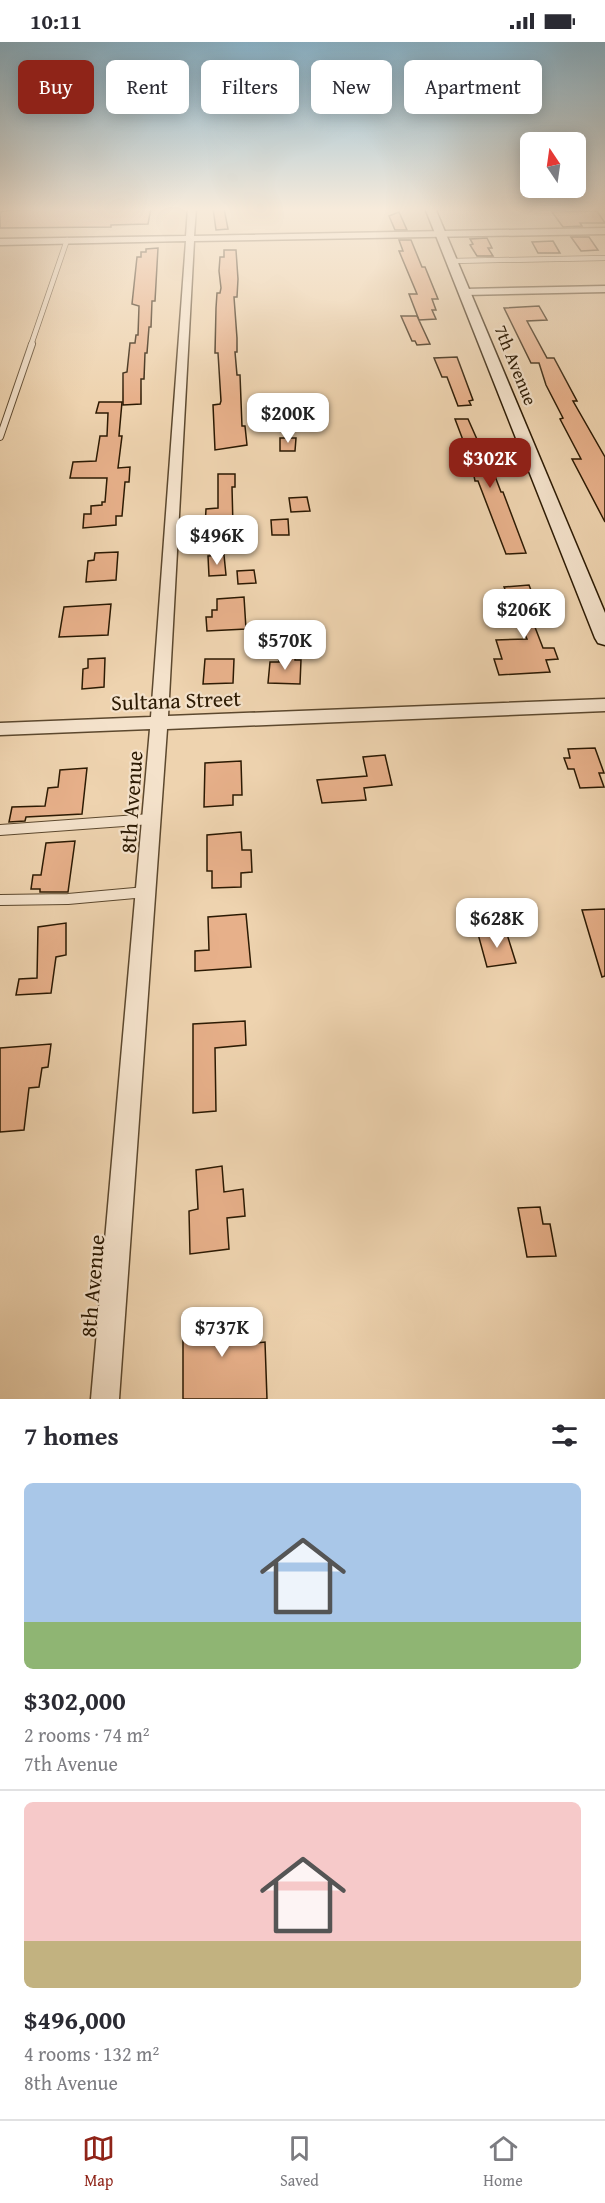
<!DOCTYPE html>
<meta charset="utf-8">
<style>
:root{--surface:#fff;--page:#f2f2f3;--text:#2b2b33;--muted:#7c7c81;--line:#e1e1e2;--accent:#8f2418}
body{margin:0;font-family:"Gentium Book Plus",serif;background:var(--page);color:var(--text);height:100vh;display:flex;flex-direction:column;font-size:22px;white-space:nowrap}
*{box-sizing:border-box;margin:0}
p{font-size:20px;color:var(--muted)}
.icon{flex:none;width:33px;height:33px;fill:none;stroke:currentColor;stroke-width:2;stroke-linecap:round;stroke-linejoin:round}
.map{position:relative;height:1357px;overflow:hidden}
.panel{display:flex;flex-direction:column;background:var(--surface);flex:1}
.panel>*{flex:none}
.top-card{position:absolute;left:18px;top:18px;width:570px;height:54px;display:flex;gap:12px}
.needle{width:39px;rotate:347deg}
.fabs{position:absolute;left:520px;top:90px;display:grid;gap:12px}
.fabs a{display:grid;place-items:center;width:66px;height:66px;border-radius:9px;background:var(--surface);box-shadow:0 3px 15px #0003;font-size:30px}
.price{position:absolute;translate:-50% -51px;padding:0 14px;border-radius:12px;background:#fff;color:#222;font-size:20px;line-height:39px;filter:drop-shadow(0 2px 3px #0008)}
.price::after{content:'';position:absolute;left:50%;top:36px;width:18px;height:14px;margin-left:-9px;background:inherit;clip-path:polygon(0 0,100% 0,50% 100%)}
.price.on{background:var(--accent);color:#fff}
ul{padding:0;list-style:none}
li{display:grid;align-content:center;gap:12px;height:318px;padding:0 24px}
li+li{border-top:2px solid var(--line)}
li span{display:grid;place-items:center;height:186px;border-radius:9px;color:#555}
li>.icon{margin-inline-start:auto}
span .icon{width:108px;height:108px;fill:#fffc;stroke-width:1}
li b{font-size:26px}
h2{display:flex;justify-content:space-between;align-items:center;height:72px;padding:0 24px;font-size:26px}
.chip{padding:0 21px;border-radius:9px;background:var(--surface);box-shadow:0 3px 15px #0003;font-size:21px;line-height:54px}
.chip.on{background:var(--accent);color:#fff}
.status{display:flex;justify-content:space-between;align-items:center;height:42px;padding:0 30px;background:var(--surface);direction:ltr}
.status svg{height:16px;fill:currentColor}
.dock{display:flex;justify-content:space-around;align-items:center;height:84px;border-top:2px solid var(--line);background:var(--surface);font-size:16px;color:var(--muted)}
.dock a{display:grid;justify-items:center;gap:3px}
.dock .on{color:var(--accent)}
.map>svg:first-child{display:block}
.building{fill:#e7b08a;stroke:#2c1a03;stroke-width:1.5}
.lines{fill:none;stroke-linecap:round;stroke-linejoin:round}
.lane-far2-casing{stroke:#5c482e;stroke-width:6}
.lane-far1-casing{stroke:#5c482e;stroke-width:8}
.lane-casing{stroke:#5c482e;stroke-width:12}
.street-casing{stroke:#5c482e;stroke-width:3}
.secondary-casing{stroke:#2c1a03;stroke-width:3}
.lane-far2{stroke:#f4e2cb;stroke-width:4.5}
.lane-far1{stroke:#f4e2cb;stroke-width:6}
.lane{stroke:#f4e2cb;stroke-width:10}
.street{fill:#f4e2cb;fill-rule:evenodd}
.secondary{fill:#f4e2cb;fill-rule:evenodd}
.labels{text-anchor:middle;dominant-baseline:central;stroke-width:4.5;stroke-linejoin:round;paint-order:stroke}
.far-street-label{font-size:18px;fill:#2c1a03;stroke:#f4e2cb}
.street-label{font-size:22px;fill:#2c1a03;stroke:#f4e2cb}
</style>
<div class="status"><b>10:11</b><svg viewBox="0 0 49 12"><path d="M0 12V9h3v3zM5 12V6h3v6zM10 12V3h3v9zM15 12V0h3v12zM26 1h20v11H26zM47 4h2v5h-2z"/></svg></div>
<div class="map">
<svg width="605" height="1357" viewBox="0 0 605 1357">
<rect width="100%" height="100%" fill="#eed3af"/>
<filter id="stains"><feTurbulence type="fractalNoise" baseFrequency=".00333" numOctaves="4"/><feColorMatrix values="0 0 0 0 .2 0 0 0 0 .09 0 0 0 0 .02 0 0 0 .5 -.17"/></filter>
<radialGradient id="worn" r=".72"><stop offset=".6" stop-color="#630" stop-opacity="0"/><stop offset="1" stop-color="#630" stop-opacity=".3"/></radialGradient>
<g class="building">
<polygon points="151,166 148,182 111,183 111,185 0,186 0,170 12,168"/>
<polygon points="213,166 224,166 228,187 216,188"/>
<polygon points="597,169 605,181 580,181 582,184 563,185 552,170"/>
<polygon points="399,170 407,188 395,188 389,174"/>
<polygon points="571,195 589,195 598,208 581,209"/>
<polygon points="487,196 492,206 488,206 493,214 477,214 470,203 473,202 470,197"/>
<polygon points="399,198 411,198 422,225 425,225 438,257 432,257 436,268 432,268 436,277 419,278 409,252 417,252 399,209 403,209"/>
<polygon points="553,199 560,211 538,211 532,200"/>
<polygon points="158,206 155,259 152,259 151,285 149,285 147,311 145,311 144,337 141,337 141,362 123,363 123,331 127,330 130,301 135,301 136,293 138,293 139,264 132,262 137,215 141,215 141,210 146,210 146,207"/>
<polygon points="224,208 236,208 238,237 237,255 234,255 237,296 237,310 235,310 237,333 240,333 242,384 245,384 247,403 215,408 213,363 220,362 221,359 218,311 215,311 216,266 217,251 220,251 221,246 219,229 220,215 224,215"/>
<polygon points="539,264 547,278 527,279 547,316 554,316 577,359 573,359 605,415 605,480 572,417 581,417 560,377 563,376 546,343 539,321 531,321 504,266"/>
<polygon points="401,274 417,274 430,302 417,303 415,299 412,299"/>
<polygon points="457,315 473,358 469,359 471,363 458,364 447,335 442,335 434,316"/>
<polygon points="99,360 122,360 119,394 122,394 118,426 130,425 129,440 125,440 122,474 116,474 116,483 83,486 84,472 91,472 91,464 102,463 102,460 105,460 107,436 70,436 73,420 96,419 100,394 107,394 108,371 96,371"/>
<polygon points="455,377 468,377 484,413 487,413 501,450 503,450 526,511 506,512 478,439 475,439 474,434 467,434 460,414 469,414"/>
<polygon points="280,396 296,396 295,409 280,409"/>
<polygon points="218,432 235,432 235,445 232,445 233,485 205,486 206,467 218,466"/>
<polygon points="307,455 310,469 291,470 289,456"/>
<polygon points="288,477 289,493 272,493 271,478"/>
<polygon points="118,510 116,538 86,540 88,519 94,518 95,511"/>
<polygon points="224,513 226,533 209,534 208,514"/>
<polygon points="254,528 256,541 238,542 237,529"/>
<polygon points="529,543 534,556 529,557 538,580 533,580 543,606 554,606 558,617 546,618 550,630 499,633 494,617 502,617 496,598 527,597 504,545"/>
<polygon points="244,555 246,587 207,589 206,575 212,575 212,568 217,568 217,557"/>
<polygon points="111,562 108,593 59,595 64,565"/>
<polygon points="279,613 295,614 295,618 301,618 300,642 268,641 270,620 279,620"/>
<polygon points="105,616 104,645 82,647 83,627 88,626 88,617"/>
<polygon points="205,617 234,617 233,641 203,642"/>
<polygon points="595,706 604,731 599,731 604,745 580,746 574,727 568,727 564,716 570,716 568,707"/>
<polygon points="385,713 392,743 364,746 366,758 322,761 317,738 367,734 363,715"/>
<polygon points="241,719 242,753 233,753 233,763 204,765 205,721"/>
<polygon points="87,726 82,772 26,775 25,779 9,780 12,765 45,764 48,746 58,745 60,728"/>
<polygon points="241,790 242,808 251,808 252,830 241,831 241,845 212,846 212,829 207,829 207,793"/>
<polygon points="75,799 68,850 40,850 40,847 31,847 33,833 41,833 46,801"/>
<polygon points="605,867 605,934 602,935 582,868"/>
<polygon points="246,872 251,925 195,929 195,909 209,908 208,875"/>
<polygon points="66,881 66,913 56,915 51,951 16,953 19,937 37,936 38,885"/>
<polygon points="506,889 516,921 487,925 478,892"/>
<polygon points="245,979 246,1003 215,1006 216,1069 193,1071 193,982"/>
<polygon points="51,1002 48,1025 42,1026 39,1045 29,1046 24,1088 0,1090 0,1006"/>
<polygon points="222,1124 224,1150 243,1147 245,1174 227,1176 229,1207 190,1212 189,1169 198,1167 196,1128"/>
<polygon points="540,1165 543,1182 550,1182 556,1214 527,1215 518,1166"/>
<polygon points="247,1266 248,1302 265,1300 267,1357 183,1357 183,1272"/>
</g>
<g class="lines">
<g class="lane-far2-casing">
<g id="lane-far2">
<polyline points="430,166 479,166"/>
<polyline points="452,219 605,216"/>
<polyline points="31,303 67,198"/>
</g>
</g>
<g class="lane-far1-casing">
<polyline id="lane-far1" points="0,395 32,302"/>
</g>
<g class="lane-casing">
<g id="lane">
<polyline points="0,788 151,777"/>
<polyline points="0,858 68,857 146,850"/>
</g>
</g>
<g class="street-casing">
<g id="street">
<polygon points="188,166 196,166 194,194 605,186 605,192 194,199 168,674 605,657 605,669 167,687 119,1357 91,1357 150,687 0,693 0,681 151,675 186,199 0,203 0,197 186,194"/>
<polygon points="605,244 605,250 465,253 460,250 465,247"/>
</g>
</g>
<g class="secondary-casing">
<polygon id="secondary" points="425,166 435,166 605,571 605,603 598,601 595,596"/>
</g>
<use href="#lane-far2" class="lane-far2"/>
<use href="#lane-far1" class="lane-far1"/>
<use href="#lane" class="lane"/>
<use href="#street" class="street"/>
<use href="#secondary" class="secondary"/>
</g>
<linearGradient id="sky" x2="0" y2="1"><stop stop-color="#88b6cf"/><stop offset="0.47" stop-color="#f7ebdb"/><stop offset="1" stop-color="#f7ebdb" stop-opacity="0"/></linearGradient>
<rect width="605" height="356" fill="url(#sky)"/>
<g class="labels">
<g class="far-street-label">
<text transform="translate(516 323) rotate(68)">7th Avenue</text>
</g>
<g class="street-label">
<text transform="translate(176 658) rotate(-2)">Sultana Street</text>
<text transform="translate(131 760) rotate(-86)">8th Avenue</text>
<text transform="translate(92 1244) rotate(-85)">8th Avenue</text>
</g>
</g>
<rect width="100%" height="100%" filter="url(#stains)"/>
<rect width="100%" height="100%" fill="url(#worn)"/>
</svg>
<div class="fabs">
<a><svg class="needle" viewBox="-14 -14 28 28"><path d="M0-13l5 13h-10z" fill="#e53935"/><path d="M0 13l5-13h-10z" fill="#7c7c81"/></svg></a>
</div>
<b class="price" style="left:288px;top:402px">$200K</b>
<b class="price on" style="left:490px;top:447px">$302K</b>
<b class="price" style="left:217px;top:524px">$496K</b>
<b class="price" style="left:524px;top:598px">$206K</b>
<b class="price" style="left:285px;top:629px">$570K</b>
<b class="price" style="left:497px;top:907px">$628K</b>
<b class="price" style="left:222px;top:1316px">$737K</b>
<div class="top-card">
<a class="chip on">Buy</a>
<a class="chip">Rent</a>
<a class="chip">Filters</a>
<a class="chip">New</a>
<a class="chip">Apartment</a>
</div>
</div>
<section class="panel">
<h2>7 homes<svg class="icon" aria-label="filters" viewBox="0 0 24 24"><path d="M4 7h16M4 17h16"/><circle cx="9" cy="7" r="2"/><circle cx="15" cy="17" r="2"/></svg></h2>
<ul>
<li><span style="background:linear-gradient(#a9c7e8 75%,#8fb573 0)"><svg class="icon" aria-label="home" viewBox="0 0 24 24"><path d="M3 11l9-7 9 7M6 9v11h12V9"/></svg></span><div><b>$302,000</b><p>2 rooms · 74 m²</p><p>7th Avenue</p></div></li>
<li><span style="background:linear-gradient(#f6c9c9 75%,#c2b280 0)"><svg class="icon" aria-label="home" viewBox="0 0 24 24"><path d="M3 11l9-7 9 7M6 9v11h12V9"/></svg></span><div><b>$496,000</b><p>4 rooms · 132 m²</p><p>8th Avenue</p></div></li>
</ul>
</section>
<nav class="dock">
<a class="on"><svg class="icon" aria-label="map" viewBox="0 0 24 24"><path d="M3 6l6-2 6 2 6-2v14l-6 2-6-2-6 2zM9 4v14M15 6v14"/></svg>Map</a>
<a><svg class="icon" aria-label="saved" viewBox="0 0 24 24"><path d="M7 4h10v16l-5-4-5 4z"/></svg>Saved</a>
<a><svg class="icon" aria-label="home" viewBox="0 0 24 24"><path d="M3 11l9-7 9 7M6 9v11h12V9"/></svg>Home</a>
</nav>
